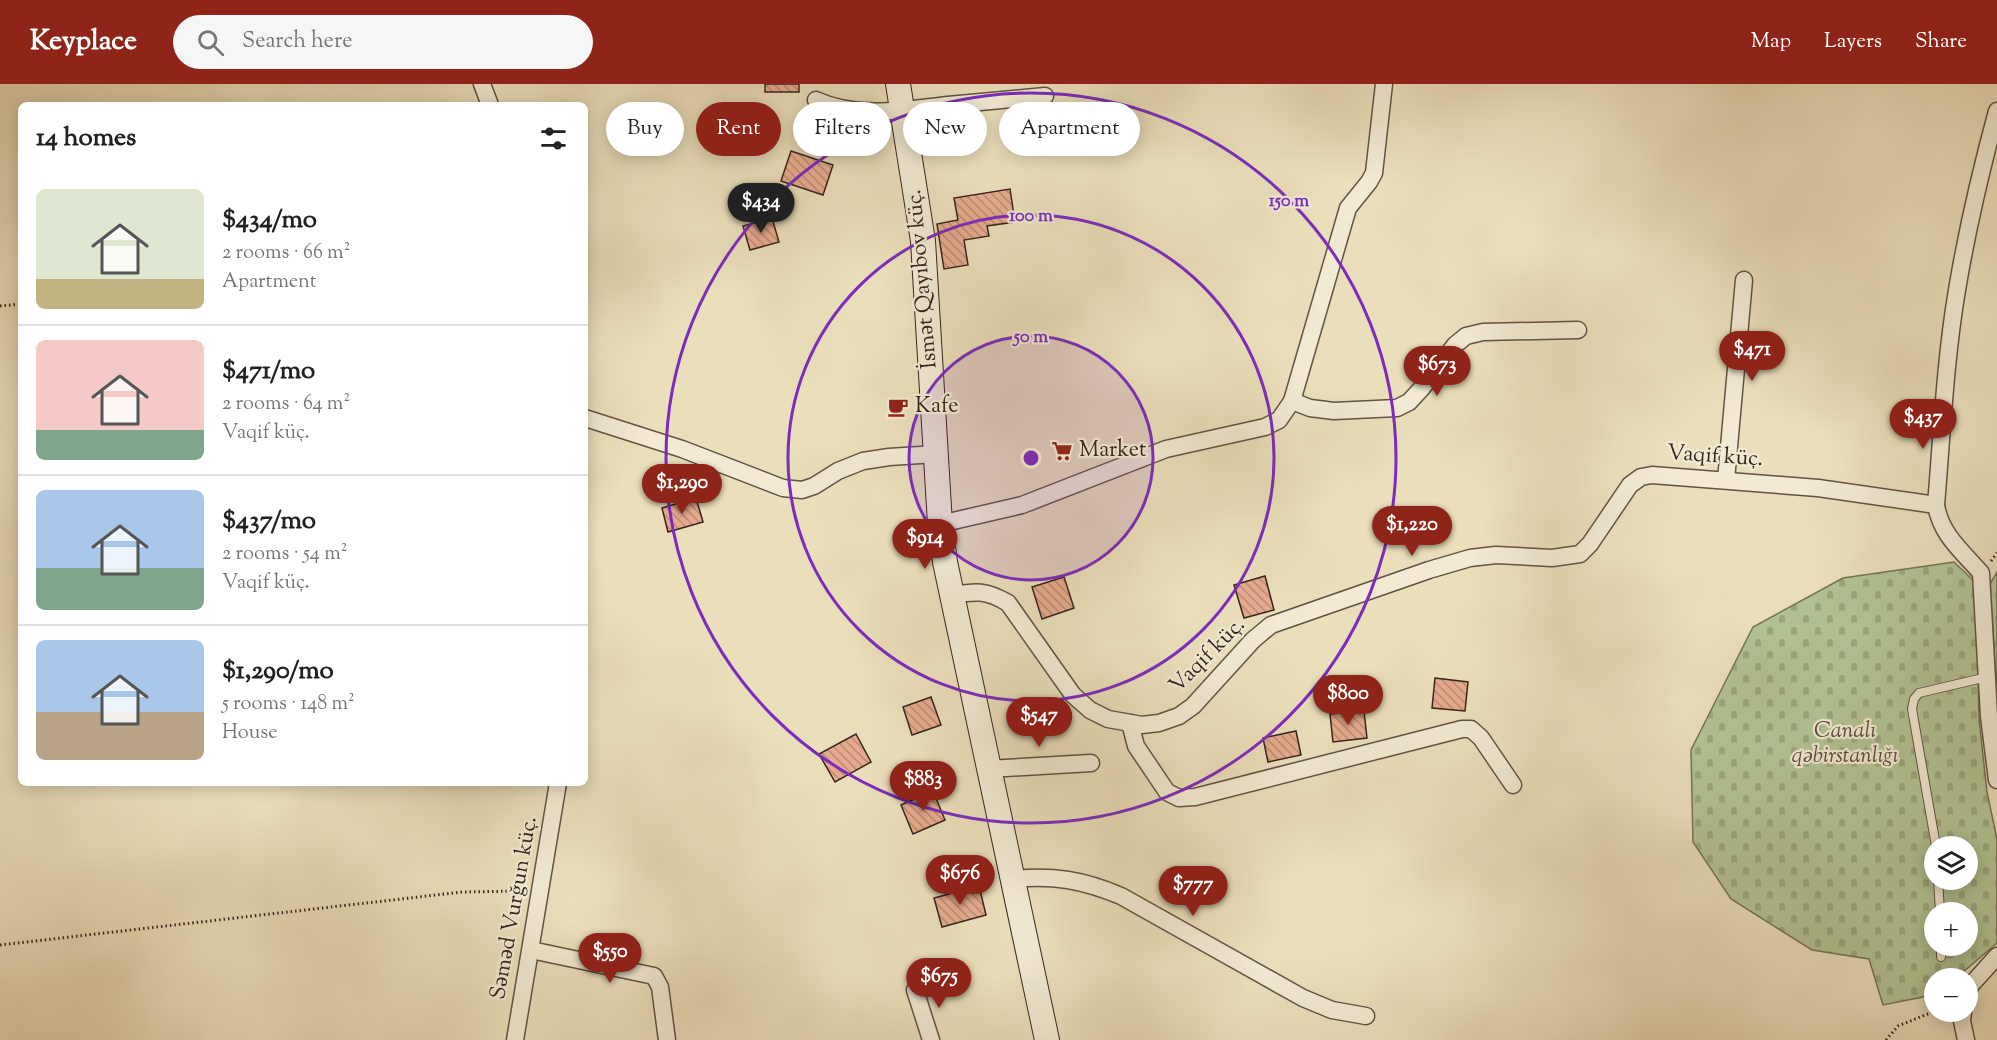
<!DOCTYPE html>
<meta charset="utf-8">
<style>
:root{--surface:#fff;--page:#f6f6f6;--text:#202124;--muted:#757577;--line:#e0e0e0;--accent:#8f2418}
body{margin:0;font-family:"Sorts Mill Goudy",serif;background:var(--page);color:var(--text);height:100vh;display:flex;flex-direction:column;font-size:22px;white-space:nowrap}
*{box-sizing:border-box;margin:0}
p{font-size:20px;color:var(--muted)}
.icon{flex:none;width:33px;height:33px;fill:none;stroke:currentColor;stroke-width:2;stroke-linecap:round;stroke-linejoin:round}
.map{position:relative;flex:1;overflow:hidden}
.details{position:absolute;left:18px;top:18px;width:570px;height:684px;display:flex;flex-direction:column;background:var(--surface);border-radius:9px;box-shadow:0 3px 15px #0003}
.details>*{flex:none}
.guide{position:absolute;left:606px;top:18px;width:570px;height:54px;display:flex;gap:12px}
.buttons{position:absolute;left:1924px;top:752px;display:grid;gap:12px}
.buttons a{display:grid;place-items:center;width:54px;height:54px;border-radius:50%;background:var(--surface);box-shadow:0 3px 15px #0003;font-size:30px}
.price{position:absolute;translate:-50% -51px;padding:0 14px;border-radius:21px;background:var(--accent);color:#fff;font-size:20px;line-height:39px;filter:drop-shadow(0 2px 3px #0008)}
.price::after{content:'';position:absolute;left:50%;top:36px;width:18px;height:14px;margin-left:-9px;background:inherit;clip-path:polygon(0 0,100% 0,50% 100%)}
.price.current{background:#222;color:#fff}
ul{padding:0;list-style:none}
li{display:flex;align-items:center;gap:18px;height:150px;padding:0 18px}
li+li{border-top:2px solid var(--line)}
li span{display:grid;place-items:center;flex:none;width:168px;height:120px;border-radius:9px;color:#555}
li>.icon{margin-inline-start:auto}
span .icon{width:72px;height:72px;fill:#fffc;stroke-width:1}
li b{font-size:26px}
h2{display:flex;justify-content:space-between;align-items:center;height:72px;padding:0 18px;font-size:26px}
.pill{padding:0 21px;border-radius:27px;background:var(--surface);box-shadow:0 3px 15px #0003;font-size:21px;line-height:54px}
.pill.current{background:var(--accent);color:#fff}
header{display:flex;align-items:center;gap:36px;box-sizing:border-box;height:84px;padding:0 30px;background:var(--accent);color:#fff}
header strong{font-size:28px}
nav{display:flex;gap:33px;margin-inline-start:auto;font-size:21px}
.search{width:420px;height:54px;background:var(--page);display:flex;align-items:center;gap:15px;box-sizing:border-box;padding:0 21px;border-radius:33px;color:var(--muted);font-size:22px}
.map>svg:first-child{display:block}
.cemetery{fill:url(#cemetery-stones);stroke:#747358;stroke-width:1.5;fill-rule:evenodd}
.building{fill:url(#building-back-hatch);stroke:#36231c;stroke-width:1.5}
.lines{fill:none;stroke-linecap:round;stroke-linejoin:round}
.lane-casing{stroke:#635244;stroke-width:10}
.street-casing{stroke:#635244;stroke-width:19}
.secondary-casing{stroke:#36231c;stroke-width:26}
.path{stroke:#36231c;stroke-width:3;stroke-dasharray:1.5 3;stroke-linecap:butt}
.lane{stroke:#f2ead3;stroke-width:8}
.street{stroke:#f2ead3;stroke-width:16}
.secondary{stroke:#f2ead3;stroke-width:24}
.ring{fill:none;stroke:#7b2cbf;stroke-width:3}
.labels{text-anchor:middle;dominant-baseline:central;stroke-width:4.5;stroke-linejoin:round;paint-order:stroke}
.street-label{font-size:22px;fill:#36231c;stroke:#f2ead3}
.poi-label{font-size:22px;fill:#36231c;stroke:#f2ead3;text-anchor:start}
.park-label{font-size:22px;font-style:italic;fill:#554b3a;stroke:#f2ead3}
.centre{fill:#7b2cbf;stroke:#f2ead3;stroke-width:3}
.ring-label{font-size:18px;text-anchor:middle;font-weight:bold;fill:#7b2cbf;stroke:#f2ead3;stroke-width:4.5;stroke-linejoin:round;paint-order:stroke}
</style>
<header>
<strong>Keyplace</strong>
<div class="search"><svg class="icon" aria-label="search" viewBox="0 0 24 24"><circle cx="10" cy="10" r="6"/><path d="M15 15l6 6"/></svg>Search here</div>
<nav><a>Map</a><a>Layers</a><a>Share</a></nav>
</header>
<div class="map">
<svg width="1997" height="956" viewBox="0 0 1997 956">
<defs>
<pattern id="cemetery-stones" width="16" height="16" patternUnits="userSpaceOnUse" patternTransform="scale(1.5)"><rect width="16" height="16" fill="#b3c393"/><path d="M2 7V4a2 2 0 0 1 4 0v3zM10 15v-3a2 2 0 0 1 4 0v3z" fill="#9ba77e"/></pattern>
<pattern id="building-back-hatch" width="6" height="6" patternUnits="userSpaceOnUse" patternTransform="scale(1.5)"><rect width="6" height="6" fill="#e6ab8e"/><path d="M-1 5l2 2M0 0l6 6M5-1l2 2" fill="none" stroke="#bb8b73"/></pattern>
</defs>
<rect width="100%" height="100%" fill="#ebdfbb"/>
<filter id="stains"><feTurbulence type="fractalNoise" baseFrequency=".00333" numOctaves="4"/><feColorMatrix values="0 0 0 0 .2 0 0 0 0 .09 0 0 0 0 .02 0 0 0 .5 -.17"/></filter>
<radialGradient id="worn" r=".72"><stop offset=".6" stop-color="#630" stop-opacity="0"/><stop offset="1" stop-color="#630" stop-opacity=".3"/></radialGradient>
<g class="cemetery">
<path d="M1954 478 1976 499 1979 635 1987 708 1997 755V859L1956 894H1935V906L1923 913 1883 921 1869 875 1812 866 1731 815 1693 758 1691 666 1753 543 1843 494ZM1935 762H1968V795H1935ZM1935 828H1968V861H1935Z"/>
<polygon points="1997,488 1997,613 1990,500"/>
</g>
<g class="building">
<rect x="765" y="0" width="34" height="8"/>
<polygon points="791,67 833,81 823,111 781,97"/>
<polygon points="1010,105 1015,138 987,142 989,152 964,156 968,181 944,185 937,140 958,136 954,114"/>
<polygon points="772,134 779,158 750,166 743,142"/>
<polygon points="696,414 703,438 668,448 662,424"/>
<polygon points="1265,492 1274,526 1244,534 1234,501"/>
<polygon points="1064,493 1074,524 1042,535 1032,503"/>
<polygon points="1435,594 1468,598 1465,627 1432,624"/>
<polygon points="931,613 941,641 912,651 903,623"/>
<polygon points="1364,627 1367,654 1333,658 1330,630"/>
<polygon points="1296,647 1301,671 1268,678 1263,654"/>
<polygon points="856,650 871,678 835,698 819,670"/>
<polygon points="933,707 945,736 913,750 901,721"/>
<polygon points="979,802 986,831 942,843 934,814"/>
</g>
<g class="lines">
<g class="lane-casing">
<g id="lane">
<polyline points="1936,762 1912,625 1914,615 1919,609 1987,593"/>
<polyline points="1938,795 1940,828"/>
<polyline points="1941,861 1941,873"/>
</g>
</g>
<g class="street-casing">
<g id="street">
<polyline points="482,0 490,21"/>
<path d="M816 16C857 35 905 26 948 21 981 18 1013 15 1045 12"/>
<path d="M1997 27C1981 86 1967 146 1957 206 1945 277 1942 350 1936 421 1941 451 1962 467 1981 489L1989 632 1997 696"/>
<polyline points="1292,317 1310,324 1334,327 1397,324 1409,318 1422,304 1455,261 1466,252 1483,248 1578,246"/>
<polyline points="585,334 682,365 783,404 802,406 814,402 838,387 863,377 889,373 936,370"/>
<polyline points="1726,396 1744,196"/>
<polyline points="940,440 1022,421 1166,365 1265,343 1279,336 1292,317 1348,124 1369,98 1374,89 1384,0"/>
<path d="M952 511C976 507 986 506 1008 519L1073 611 1090 626 1108 635 1142 641 1159 639 1179 632 1193 622 1253 556 1271 541 1429 486 1470 474 1496 471 1552 474 1580 470 1590 460 1630 401 1641 393 1652 391 1818 404 1936 421"/>
<polyline points="1130,639 1136,662 1167,708 1179,714 1195,713 1462,645 1471,645 1481,654 1513,701"/>
<polyline points="988,685 1091,679"/>
<path d="M1012 795C1054 791 1083 796 1121 812L1303 914 1332 926 1366 932"/>
<polyline points="531,866 654,892 660,903 667,956"/>
<polyline points="915,906 931,956"/>
<polyline points="1968,907 1971,901 1997,872"/>
<polyline points="1963,927 1962,937 1966,956"/>
<polyline points="515,956 558,699"/>
</g>
</g>
<g class="secondary-casing">
<polyline id="secondary" points="898,0 923,157 940,440 945,478 1047,956"/>
</g>
<g class="path">
<polyline points="0,222 21,220"/>
<polyline points="1991,477 1997,469"/>
<polyline points="0,861 462,808 524,807"/>
<polyline points="1886,956 1898,942 1935,927"/>
</g>
<use href="#lane" class="lane"/>
<use href="#street" class="street"/>
<use href="#secondary" class="secondary"/>
</g>
<circle cx="1031" cy="374" r="122" fill="#7b2cbf" fill-opacity=".12"/>
<g class="ring">
<circle cx="1031" cy="374" r="122"/>
<circle cx="1031" cy="374" r="243"/>
<circle cx="1031" cy="374" r="365"/>
</g>
<defs>
<g id="cafe-bare" transform="scale(1.62)"><path d="M-5.5-4.5H6V0H3Q3 3.5 0 3.5H-2.5Q-5.5 3.5-5.5 0ZM3-3.2v2h1.7v-2ZM-6 4.5H4V6H-6Z" fill="#8f2418" stroke="#f2ead3" stroke-width="2.5" paint-order="stroke"/></g>
<g id="supermarket-bare" transform="scale(1.62)"><path d="M-6-5.5h2.5l.6 2H6L4.5 2H-2.5L-4.4-4H-6ZM-1.5 3.2a1.3 1.3 0 1 0 .1 0ZM3 3.2a1.3 1.3 0 1 0 .1 0Z" fill="#8f2418" stroke="#f2ead3" stroke-width="2.5" paint-order="stroke"/></g>
</defs>
<g fill-rule="evenodd">
<use href="#cafe-bare" x="898" y="323"/>
<use href="#supermarket-bare" x="1062" y="367"/>
</g>
<g class="labels">
<g class="street-label">
<text transform="translate(923 195) rotate(-95)">İsmət Qayıbov küç.</text>
<text transform="translate(1715 373) rotate(4)">Vaqif küç.</text>
<text transform="translate(1208 572) rotate(-45)">Vaqif küç.</text>
<text transform="translate(515 824) rotate(-80)">Səməd Vurğun küç.</text>
</g>
<g class="poi-label">
<text x="915" y="323">Kafe</text>
<text x="1079" y="367">Market</text>
</g>
<g class="park-label">
<text x="1845" y="648">Canalı<tspan x="1845" dy="25">qəbirstanlığı</tspan></text>
</g>
</g>
<circle cx="1031" cy="374" r="9" class="centre"/>
<g class="ring-label">
<text x="1289" y="122">150 m</text>
<text x="1031" y="137">100 m</text>
<text x="1031" y="258">50 m</text>
</g>
<rect width="100%" height="100%" filter="url(#stains)"/>
<rect width="100%" height="100%" fill="url(#worn)"/>
</svg>
<div class="buttons">
<a><svg class="icon" aria-label="layers" viewBox="0 0 24 24"><path d="M12 4l9 5-9 5-9-5zM3 14l9 5 9-5"/></svg></a>
<a>+</a>
<a>−</a>
</div>
<b class="price current" style="left:761px;top:150px">$434</b>
<b class="price" style="left:1752px;top:298px">$471</b>
<b class="price" style="left:1437px;top:313px">$673</b>
<b class="price" style="left:1923px;top:366px">$437</b>
<b class="price" style="left:682px;top:431px">$1,290</b>
<b class="price" style="left:1412px;top:473px">$1,220</b>
<b class="price" style="left:925px;top:486px">$914</b>
<b class="price" style="left:1348px;top:642px">$800</b>
<b class="price" style="left:1039px;top:664px">$547</b>
<b class="price" style="left:923px;top:728px">$883</b>
<b class="price" style="left:960px;top:822px">$676</b>
<b class="price" style="left:1193px;top:833px">$777</b>
<b class="price" style="left:610px;top:900px">$550</b>
<b class="price" style="left:939px;top:925px">$675</b>
<div class="guide">
<a class="pill">Buy</a>
<a class="pill current">Rent</a>
<a class="pill">Filters</a>
<a class="pill">New</a>
<a class="pill">Apartment</a>
</div>
<section class="details">
<h2>14 homes<svg class="icon" aria-label="filters" viewBox="0 0 24 24"><path d="M4 7h16M4 17h16"/><circle cx="9" cy="7" r="2"/><circle cx="15" cy="17" r="2"/></svg></h2>
<ul>
<li><span style="background:linear-gradient(#dfe7d0 75%,#c2b280 0)"><svg class="icon" aria-label="home" viewBox="0 0 24 24"><path d="M3 11l9-7 9 7M6 9v11h12V9"/></svg></span><div><b>$434/mo</b><p>2 rooms · 66 m²</p><p>Apartment</p></div></li>
<li><span style="background:linear-gradient(#f6c9c9 75%,#7fa58c 0)"><svg class="icon" aria-label="home" viewBox="0 0 24 24"><path d="M3 11l9-7 9 7M6 9v11h12V9"/></svg></span><div><b>$471/mo</b><p>2 rooms · 64 m²</p><p>Vaqif küç.</p></div></li>
<li><span style="background:linear-gradient(#a9c7e8 65%,#7fa58c 0)"><svg class="icon" aria-label="home" viewBox="0 0 24 24"><path d="M3 11l9-7 9 7M6 9v11h12V9"/></svg></span><div><b>$437/mo</b><p>2 rooms · 54 m²</p><p>Vaqif küç.</p></div></li>
<li><span style="background:linear-gradient(#a9c7e8 60%,#b9a48a 0)"><svg class="icon" aria-label="home" viewBox="0 0 24 24"><path d="M3 11l9-7 9 7M6 9v11h12V9"/></svg></span><div><b>$1,290/mo</b><p>5 rooms · 148 m²</p><p>House</p></div></li>
</ul>
</section>
</div>
